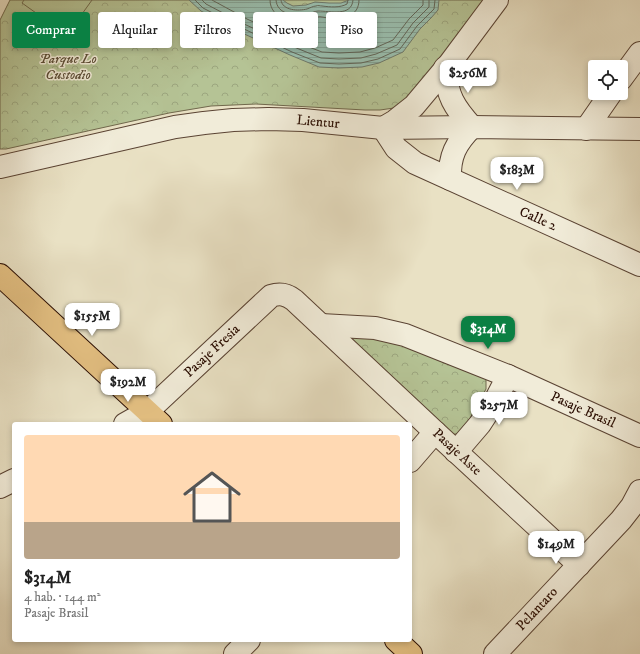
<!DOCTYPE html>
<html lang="es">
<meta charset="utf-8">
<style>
:root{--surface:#fff;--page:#f6f6f6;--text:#222;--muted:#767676;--line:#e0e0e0;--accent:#0b8043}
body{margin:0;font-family:"IM FELL DW Pica",serif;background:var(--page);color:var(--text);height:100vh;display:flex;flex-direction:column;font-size:15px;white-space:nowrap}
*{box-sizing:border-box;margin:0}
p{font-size:13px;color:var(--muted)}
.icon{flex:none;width:22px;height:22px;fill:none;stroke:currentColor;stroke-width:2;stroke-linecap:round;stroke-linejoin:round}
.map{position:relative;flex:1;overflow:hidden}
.sheet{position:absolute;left:12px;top:422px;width:400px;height:220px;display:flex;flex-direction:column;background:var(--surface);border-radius:4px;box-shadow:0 2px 6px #0003}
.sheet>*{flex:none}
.guide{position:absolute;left:12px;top:12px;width:400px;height:36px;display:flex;gap:8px}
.controls{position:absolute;left:588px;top:60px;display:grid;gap:8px}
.controls a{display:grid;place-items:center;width:40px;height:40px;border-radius:4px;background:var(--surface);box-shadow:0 2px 6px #0003;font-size:20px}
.price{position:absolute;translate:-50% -34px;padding:0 9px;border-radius:8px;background:#fff;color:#222;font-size:13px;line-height:26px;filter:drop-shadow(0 1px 2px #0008)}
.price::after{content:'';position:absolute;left:50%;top:24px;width:12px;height:9px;margin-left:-6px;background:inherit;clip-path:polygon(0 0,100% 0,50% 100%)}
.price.current{background:var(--accent);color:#fff}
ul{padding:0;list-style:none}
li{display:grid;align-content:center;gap:8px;height:212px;padding:0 12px}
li+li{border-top:1px solid var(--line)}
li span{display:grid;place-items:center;height:124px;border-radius:4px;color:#555}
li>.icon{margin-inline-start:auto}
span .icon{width:72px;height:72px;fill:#fffc;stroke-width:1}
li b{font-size:17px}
.chip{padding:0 14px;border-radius:4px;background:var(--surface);box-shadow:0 2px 6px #0003;font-size:14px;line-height:36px}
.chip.current{background:var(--accent);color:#fff}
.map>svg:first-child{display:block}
.forest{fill:url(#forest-crowns);stroke:#70684c}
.pitch{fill:#b5c395;stroke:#70684c}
.water{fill:url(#water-rules);stroke:#6d786a}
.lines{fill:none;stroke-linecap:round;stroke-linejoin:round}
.shore{stroke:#626658;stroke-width:1}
.minor-casing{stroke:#5a4333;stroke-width:24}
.major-casing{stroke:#2b0e03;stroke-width:24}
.minor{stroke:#f1ecd9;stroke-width:22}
.major{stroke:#e4c082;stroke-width:22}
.labels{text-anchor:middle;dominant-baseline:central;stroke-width:3;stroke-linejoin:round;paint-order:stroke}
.park-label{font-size:14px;font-style:italic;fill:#5b4d36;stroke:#f1ecd9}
.street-label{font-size:14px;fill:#2b0e03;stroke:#f1ecd9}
</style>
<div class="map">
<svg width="640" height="654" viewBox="0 0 640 654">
<defs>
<pattern id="forest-crowns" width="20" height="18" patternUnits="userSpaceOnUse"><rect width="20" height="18" fill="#b5c395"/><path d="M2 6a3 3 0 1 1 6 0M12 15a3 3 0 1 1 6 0" fill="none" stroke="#9ca67f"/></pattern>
<pattern id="water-rules" width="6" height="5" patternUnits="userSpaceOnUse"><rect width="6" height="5" fill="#99beae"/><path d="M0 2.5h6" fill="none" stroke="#84a294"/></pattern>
</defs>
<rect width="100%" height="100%" fill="#e9e1c4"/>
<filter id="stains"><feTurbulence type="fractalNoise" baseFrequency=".005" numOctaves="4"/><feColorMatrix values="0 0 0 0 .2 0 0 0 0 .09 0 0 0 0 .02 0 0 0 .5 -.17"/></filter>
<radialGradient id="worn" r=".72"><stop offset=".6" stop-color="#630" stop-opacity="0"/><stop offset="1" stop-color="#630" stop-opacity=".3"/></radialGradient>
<g class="forest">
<polygon points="10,0 485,0 412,96 394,108 380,110 365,110 256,104 211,106 169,113 6,149 0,149 0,20"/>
<polygon points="348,334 391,337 486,378 486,389 462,433 449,435 345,339"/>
</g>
<polygon class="pitch" points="24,0 92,0 67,35 22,3"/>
<polygon class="water" points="189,0 283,0 287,3 293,6 306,5 315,2 329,3 341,3 349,0 439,0 438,10 431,18 420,29 403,52 379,63 362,67 339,68 319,67 290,55 240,32 201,11"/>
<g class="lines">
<g class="shore">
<polyline points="195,0 203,8 242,28 292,52 320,63 339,64 361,63 378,59 400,49 417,26 434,9 435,0"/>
<polyline points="202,0 206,4 244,24 294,47 321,58 339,59 361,58 376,54 397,45 413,23 429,7 429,0"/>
<polyline points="212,0 247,19 296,42 322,52 339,53 360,52 375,48 393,40 409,19 423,5 423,0"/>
<path d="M270 0C270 19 293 23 308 20 311 20 314 18 317 17 321 16 325 18 329 18 343 19 359 17 359 0"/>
<path d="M276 0C277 15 295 16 306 14 311 14 314 11 318 11 330 11 352 17 353 0"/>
<path d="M281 0C282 11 299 11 307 9 310 8 313 6 316 6 318 5 320 6 322 6 330 7 340 8 347 4L348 0"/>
</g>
<g class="minor-casing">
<g id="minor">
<path d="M445 68C447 96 454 107 472 127 456 143 449 156 450 179"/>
<polyline points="621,79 640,53"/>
<polyline points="383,128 396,148 415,163 640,265"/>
<polyline points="383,128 395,121 414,106 450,63 497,0"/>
<polyline points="586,129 611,93"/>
<polyline points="0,167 175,127 204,123 233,120 268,119 303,120 383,128 472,127 640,129"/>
<polyline points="321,325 375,328 405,335 508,376 640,436"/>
<path d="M125 424 148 411 271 296C280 293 286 294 294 300L435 432 579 565"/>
<polyline points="456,452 480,424 495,401 508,376"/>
<polyline points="410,461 435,432"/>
<polyline points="0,487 14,480"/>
<polyline points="235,654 249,640"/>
<polyline points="495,654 621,520 632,506 640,491"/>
</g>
</g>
<g class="major-casing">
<g id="major">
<polyline points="0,275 161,424"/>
<polyline points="396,640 411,654"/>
</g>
</g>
<use href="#minor" class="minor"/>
<use href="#major" class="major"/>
</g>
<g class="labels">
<g class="park-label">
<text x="68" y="59">Parque Lo<tspan x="68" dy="16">Custodio</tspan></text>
</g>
<g class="street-label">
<text transform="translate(318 122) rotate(5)">Lientur</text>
<text transform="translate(538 219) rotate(24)">Calle 2</text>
<text transform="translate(212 351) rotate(-43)">Pasaje Fresia</text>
<text transform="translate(583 410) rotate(24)">Pasaje Brasil</text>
<text transform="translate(457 452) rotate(43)">Pasaje Aste</text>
<text transform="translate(537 609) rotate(-47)">Pelantaro</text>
</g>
</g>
<rect width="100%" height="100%" filter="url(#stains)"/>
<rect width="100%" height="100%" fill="url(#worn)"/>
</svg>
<div class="controls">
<a><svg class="icon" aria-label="locate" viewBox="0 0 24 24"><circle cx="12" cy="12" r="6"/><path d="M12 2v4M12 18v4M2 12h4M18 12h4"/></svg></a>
</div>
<b class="price" style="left:468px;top:94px">$256M</b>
<b class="price" style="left:517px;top:191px">$183M</b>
<b class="price" style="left:92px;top:337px">$155M</b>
<b class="price current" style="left:488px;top:350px">$314M</b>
<b class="price" style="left:128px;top:403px">$192M</b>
<b class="price" style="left:499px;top:426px">$257M</b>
<b class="price" style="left:556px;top:565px">$149M</b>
<div class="guide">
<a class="chip current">Comprar</a>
<a class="chip">Alquilar</a>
<a class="chip">Filtros</a>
<a class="chip">Nuevo</a>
<a class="chip">Piso</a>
</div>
<section class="sheet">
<ul>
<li><span style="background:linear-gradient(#ffd9b3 70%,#b9a48a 0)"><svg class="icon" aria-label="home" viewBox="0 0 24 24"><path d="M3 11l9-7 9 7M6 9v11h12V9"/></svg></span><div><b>$314M</b><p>4 hab. · 144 m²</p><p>Pasaje Brasil</p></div></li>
</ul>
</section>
</div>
